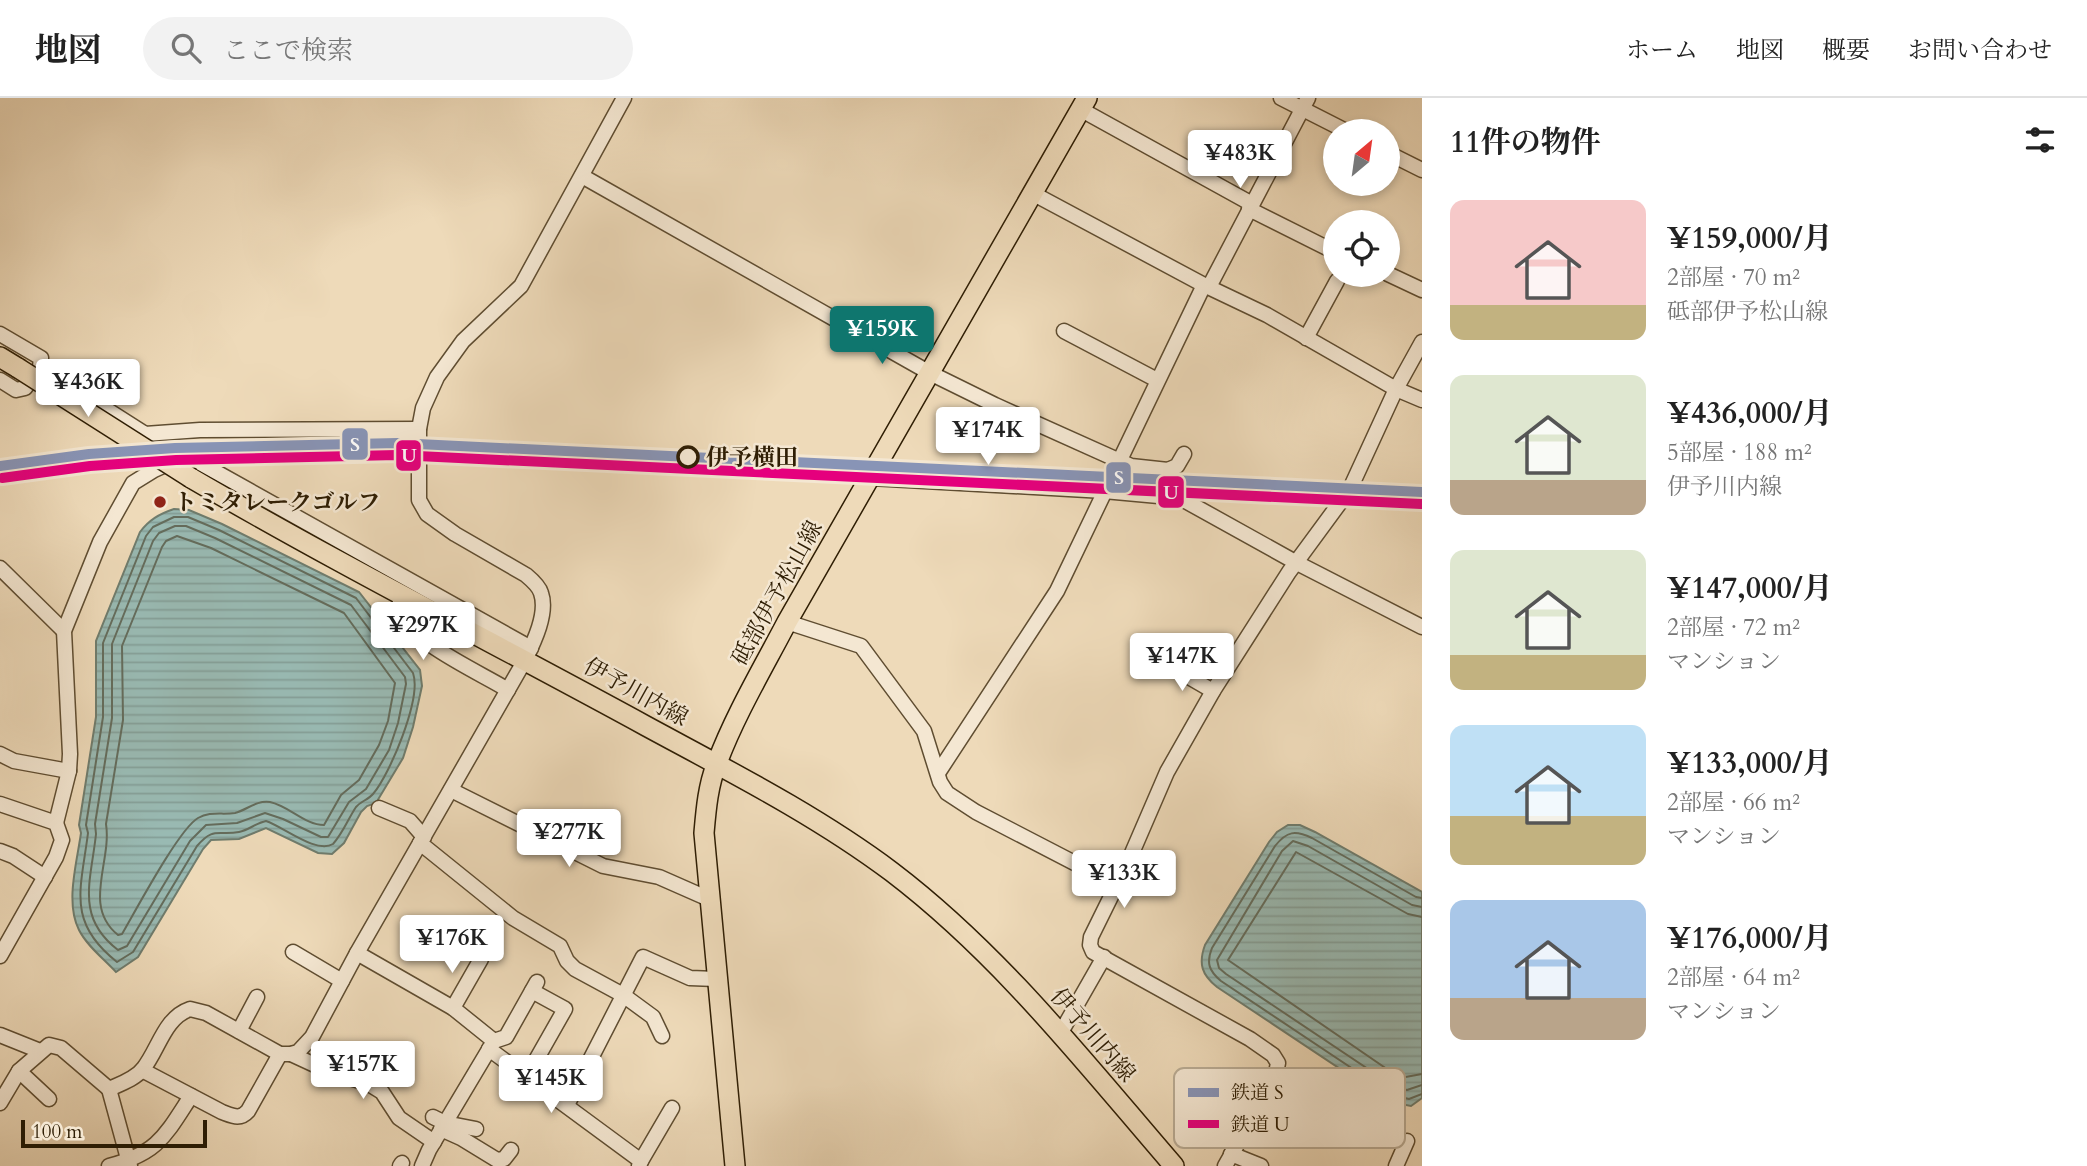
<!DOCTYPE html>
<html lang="ja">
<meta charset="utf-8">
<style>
:root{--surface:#fff;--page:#f2f2f2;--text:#222;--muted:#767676;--line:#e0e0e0;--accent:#0f766e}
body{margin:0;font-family:Cardo,"Noto Serif JP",serif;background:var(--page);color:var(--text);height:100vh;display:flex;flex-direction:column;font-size:26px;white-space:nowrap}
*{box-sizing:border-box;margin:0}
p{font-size:23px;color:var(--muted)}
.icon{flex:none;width:38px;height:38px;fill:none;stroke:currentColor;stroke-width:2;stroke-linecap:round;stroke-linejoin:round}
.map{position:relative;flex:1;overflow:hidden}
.side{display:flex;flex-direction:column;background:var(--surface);width:665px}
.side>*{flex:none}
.needle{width:46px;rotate:29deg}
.controls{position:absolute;left:1323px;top:21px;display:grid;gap:14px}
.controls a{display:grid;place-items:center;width:77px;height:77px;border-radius:50%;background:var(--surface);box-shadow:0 4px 10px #0003;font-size:35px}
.scale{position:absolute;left:21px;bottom:18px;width:186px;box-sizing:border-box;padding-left:7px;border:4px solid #2f1e04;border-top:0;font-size:19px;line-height:24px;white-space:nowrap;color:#2f1e04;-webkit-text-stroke:5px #f4e7d2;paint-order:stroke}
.price{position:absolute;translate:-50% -60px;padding:0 16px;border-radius:7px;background:#fff;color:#222;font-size:23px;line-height:46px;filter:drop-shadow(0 2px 4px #0008)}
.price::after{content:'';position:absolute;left:50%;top:42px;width:21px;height:16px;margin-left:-10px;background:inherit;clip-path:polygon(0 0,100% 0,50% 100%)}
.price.active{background:var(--accent);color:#fff}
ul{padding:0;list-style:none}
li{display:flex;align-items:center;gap:21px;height:175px;padding:0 28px}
li span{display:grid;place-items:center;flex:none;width:196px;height:140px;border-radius:14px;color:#555}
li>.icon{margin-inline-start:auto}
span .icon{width:84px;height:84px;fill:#fffc;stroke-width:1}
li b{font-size:30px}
h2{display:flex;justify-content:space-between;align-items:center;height:84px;padding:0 28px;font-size:30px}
header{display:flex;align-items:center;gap:42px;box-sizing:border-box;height:98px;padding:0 35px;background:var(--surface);border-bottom:2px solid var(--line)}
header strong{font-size:33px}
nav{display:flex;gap:38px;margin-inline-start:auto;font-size:24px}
.search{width:490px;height:63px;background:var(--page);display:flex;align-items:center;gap:18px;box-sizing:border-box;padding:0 24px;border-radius:38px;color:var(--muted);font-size:26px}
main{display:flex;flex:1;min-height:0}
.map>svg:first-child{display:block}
.water{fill:url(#water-rules);stroke:#6f7c6d;stroke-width:2}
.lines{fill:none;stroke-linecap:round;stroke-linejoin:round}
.shore{stroke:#646c5c;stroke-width:2}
.minor-casing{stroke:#5f4d31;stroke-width:17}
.major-casing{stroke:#2f1e04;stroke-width:22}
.minor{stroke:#f4e7d2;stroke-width:14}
.major{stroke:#eedab9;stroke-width:19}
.major-bridge-casing{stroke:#2f1e04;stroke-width:22;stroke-linecap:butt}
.major-bridge{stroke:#eedab9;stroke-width:19}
.rail-1-casing{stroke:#f4e7d2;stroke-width:16}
.rail-2-casing{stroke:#f4e7d2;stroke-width:16}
.rail-1{stroke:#8894b6;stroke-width:10}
.rail-2{stroke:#e5007d;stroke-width:10}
.stop-dot{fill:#f4e7d2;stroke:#2f1e04;stroke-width:3.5}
.poi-dot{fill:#8f2418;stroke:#f4e7d2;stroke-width:2.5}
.labels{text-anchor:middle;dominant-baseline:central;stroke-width:5;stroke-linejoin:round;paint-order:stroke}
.stop-label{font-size:23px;font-weight:bold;fill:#2f1e04;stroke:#f4e7d2;text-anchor:start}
.poi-label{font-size:23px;font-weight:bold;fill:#2f1e04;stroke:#f4e7d2;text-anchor:start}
.street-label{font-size:23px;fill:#2f1e04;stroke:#f4e7d2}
.key{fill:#f4e7d2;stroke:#b9ab94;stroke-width:2}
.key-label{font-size:19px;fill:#2f1e04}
.line-badge{stroke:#f4e7d2;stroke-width:2.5}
.badge-label{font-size:19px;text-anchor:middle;font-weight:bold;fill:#fff}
</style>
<header>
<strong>地図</strong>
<div class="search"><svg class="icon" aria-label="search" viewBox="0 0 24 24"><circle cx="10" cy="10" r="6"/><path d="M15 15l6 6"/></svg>ここで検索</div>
<nav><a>ホーム</a><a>地図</a><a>概要</a><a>お問い合わせ</a></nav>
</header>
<main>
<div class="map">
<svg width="1422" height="1068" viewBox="0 0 1422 1068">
<defs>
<pattern id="water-rules" width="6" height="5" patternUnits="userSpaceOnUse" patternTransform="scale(1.75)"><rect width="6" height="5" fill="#99bab3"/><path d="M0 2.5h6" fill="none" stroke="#849f98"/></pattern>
</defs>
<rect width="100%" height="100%" fill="#eedab9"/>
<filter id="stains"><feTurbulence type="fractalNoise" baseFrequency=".00286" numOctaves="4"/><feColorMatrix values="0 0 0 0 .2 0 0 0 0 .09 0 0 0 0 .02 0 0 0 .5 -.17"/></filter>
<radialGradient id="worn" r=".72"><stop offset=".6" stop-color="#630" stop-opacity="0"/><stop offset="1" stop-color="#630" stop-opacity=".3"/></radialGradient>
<g class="water">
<path d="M174 411 189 412 222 426 359 494 420 572 422 588 413 629 403 660 376 705 367 708 361 714 344 745 332 756 318 755 266 730 239 741 211 742 203 751 138 859 116 874C104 861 87 848 79 832 65 805 77 764 81 735L79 727 96 619V543L140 434C149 422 159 416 174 411Z"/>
<path d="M1288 727H1300L1315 734 1422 794V1000L1411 1008 1390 1004 1217 889C1202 877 1198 866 1205 847L1269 744 1277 734Z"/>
</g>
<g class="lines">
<g class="shore">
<path d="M174 419H188L219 432 356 500 413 575C422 600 390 676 373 696 368 702 361 703 356 709 348 721 343 735 333 746 316 756 284 729 266 723 256 725 249 732 239 734 218 738 214 728 197 748L133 854 117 864C66 824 81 791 88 735L86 727 103 619V545L146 438 153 429Z"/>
<path d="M175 428H186L215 440 351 507 405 579 406 586 398 625 389 652 366 691 349 704 328 739H321L283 721 265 715 237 725 206 727 190 743 127 848 118 852C75 819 91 783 96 736L95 726 112 620V546L153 443 159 435Z"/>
<path d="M177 438 211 450 344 515 395 585 388 623 379 647 359 682 341 697 324 727C305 727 289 708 270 704 256 702 247 712 235 715 222 717 210 713 198 720 179 731 136 812 122 836L118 837C82 808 112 764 106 726L123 622 122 548 162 449 166 443Z"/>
<path d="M1422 800 1416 799 1312 740C1295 732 1287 733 1275 748L1212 850C1206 865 1209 873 1221 883L1392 997 1409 1001 1422 996"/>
<polyline points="1422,809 1412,807 1308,748 1293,743 1282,753 1217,862 1219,870 1226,876 1395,989 1407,992 1422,987"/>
<polyline points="1422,819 1408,816 1296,754 1228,862 1400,980 1422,976"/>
</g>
<g class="minor-casing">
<g id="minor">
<polyline points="1281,0 1346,33"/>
<polyline points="1080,11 1252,106"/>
<polyline points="1388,55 1422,72"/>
<polyline points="582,78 930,275 995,307 1131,368 1168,372 1177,368 1184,356"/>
<polyline points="1032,95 1204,187 1267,217 1396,291 1422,302"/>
<polyline points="1249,111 1335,154"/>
<polyline points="1388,176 1422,192"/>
<polyline points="1209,189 1308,0"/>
<polyline points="1064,233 1157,282"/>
<polyline points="0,236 41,260 40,269 145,336 200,332 419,331"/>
<polyline points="1306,240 1337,183"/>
<polyline points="0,282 16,292 25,290 37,273"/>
<polyline points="870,380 1104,393 1180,400 1297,465 1422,529"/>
<polyline points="0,470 64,533"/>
<path d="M401 497C400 502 399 507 400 513 408 543 481 575 508 592"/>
<polyline points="787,524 861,548 924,633 940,684 947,695 976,714 1117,787"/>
<polyline points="1168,567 1213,593"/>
<polyline points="0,656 14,663 69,673"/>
<polyline points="938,675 1057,493 1204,187"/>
<polyline points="451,692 603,768 659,779 709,801"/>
<polyline points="0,706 56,725 62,742 56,759 0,858"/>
<polyline points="379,710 410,723 424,739"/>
<polyline points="56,725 69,673 70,656 64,533 100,444 133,385 154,372 183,359 191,360 531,550"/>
<polyline points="420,745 513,820 560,848 567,863 575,871 623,897 653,919 662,938"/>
<polyline points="0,753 13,758 45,779"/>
<polyline points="293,854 342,883"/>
<polyline points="357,855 453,910 494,943 429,1052 422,1068"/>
<polyline points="453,910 481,861"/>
<polyline points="239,933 257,899"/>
<polyline points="1060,936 1104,859"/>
<polyline points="0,937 40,953"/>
<polyline points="494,943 506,939 537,884"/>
<polyline points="489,951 641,1063 639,1068"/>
<polyline points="291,956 330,974 369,986 382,994 399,1020 434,1044"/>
<path d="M142 972 222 1014C233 1018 240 1022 248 1013L280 956"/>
<polyline points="19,973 49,1001"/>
<polyline points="527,978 565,911 532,893"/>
<polyline points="109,991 130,1068"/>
<path d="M0 1005 19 973 49 947 61 950 109 991C120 986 135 981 143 971 159 951 164 920 190 911L206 915 280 956H291L298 954 312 939 357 855 525 562C534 544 548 515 541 495 539 488 532 482 526 477L455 436 427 416 419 402V331L423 310 437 279 463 243 521 188 624 0"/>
<polyline points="567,1007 643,859 690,880 716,881"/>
<polyline points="433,1019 445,1025 476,1031"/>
<polyline points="441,1031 461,1040 497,1062 504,1061 511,1052"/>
<polyline points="1231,1056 1261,1068"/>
<polyline points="641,1063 672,1010"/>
<path d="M109 1068C158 1055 165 1038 191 998"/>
<polyline points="400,1068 402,1065"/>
<polyline points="1225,1068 1275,980 1278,965 1273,957 1250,941 1093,854 1090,847 1091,839 1129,762 1167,674 1213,593 1289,474 1350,391 1396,291 1422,244"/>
<polyline points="1396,1068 1407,1043"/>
</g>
</g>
<g class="major-casing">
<g id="major">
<polyline points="0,259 18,270"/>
<path d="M191 380C340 467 494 545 646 628 729 673 816 717 892 774 1001 857 1085 965 1174 1068"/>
<path d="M735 1068 704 735C706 712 708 687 717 665 735 617 763 570 787 524L1087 0"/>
</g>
</g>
<use href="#minor" class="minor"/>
<use href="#major" class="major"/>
<g class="major-bridge-casing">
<polyline id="major-bridge" points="18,270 191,380"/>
</g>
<use href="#major-bridge" class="major-bridge"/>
<g class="rail-1-casing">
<polyline id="rail-1" points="0,368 89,356 175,350 397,345 1422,394"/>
</g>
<g class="rail-2-casing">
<polyline id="rail-2" points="2,380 90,368 176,362 397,357 1421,406"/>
</g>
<use href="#rail-1" class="rail-1"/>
<use href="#rail-2" class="rail-2"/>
</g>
<circle class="stop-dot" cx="688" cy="359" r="10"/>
<circle class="poi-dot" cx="160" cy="404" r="7"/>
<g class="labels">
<g class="stop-label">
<text x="706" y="359">伊予横田</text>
</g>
<g class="poi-label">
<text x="174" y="404">トミタレークゴルフ</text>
</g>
<g class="street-label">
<text transform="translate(777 495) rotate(-61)">砥部伊予松山線</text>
<text transform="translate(636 594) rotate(29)">伊予川内線</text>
<text transform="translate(1093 937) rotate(49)">伊予川内線</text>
</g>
</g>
<rect x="1174" y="970" width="231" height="80" rx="10" class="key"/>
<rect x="1188" y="990" width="31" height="9" fill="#8894b6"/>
<rect x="1188" y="1022" width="31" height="8" fill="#e5007d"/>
<g class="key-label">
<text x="1231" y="1001">鉄道 S</text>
<text x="1231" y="1033">鉄道 U</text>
</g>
<g class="line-badge">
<rect x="341" y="329" width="28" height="34" rx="7" fill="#8894b6"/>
<rect x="395" y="341" width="27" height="33" rx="7" fill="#e5007d"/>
<rect x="1105" y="363" width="27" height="33" rx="7" fill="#8894b6"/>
<rect x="1157" y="377" width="28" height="34" rx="7" fill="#e5007d"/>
</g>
<g class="badge-label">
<text x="355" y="353">S</text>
<text x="409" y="364">U</text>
<text x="1119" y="386">S</text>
<text x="1171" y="401">U</text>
</g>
<rect width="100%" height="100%" filter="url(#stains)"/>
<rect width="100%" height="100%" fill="url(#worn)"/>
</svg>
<div class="controls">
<a><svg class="needle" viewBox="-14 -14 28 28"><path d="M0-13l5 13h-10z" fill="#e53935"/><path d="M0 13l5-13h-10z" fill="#767676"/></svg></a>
<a><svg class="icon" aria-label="locate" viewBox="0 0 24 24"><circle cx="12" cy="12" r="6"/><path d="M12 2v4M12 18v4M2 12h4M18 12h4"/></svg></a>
</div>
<div class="scale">100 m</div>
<b class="price" style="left:1240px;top:92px">¥483K</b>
<b class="price active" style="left:882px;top:268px">¥159K</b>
<b class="price" style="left:88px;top:321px">¥436K</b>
<b class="price" style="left:988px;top:369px">¥174K</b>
<b class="price" style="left:423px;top:564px">¥297K</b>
<b class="price" style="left:1182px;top:595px">¥147K</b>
<b class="price" style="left:569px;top:771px">¥277K</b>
<b class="price" style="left:1124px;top:812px">¥133K</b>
<b class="price" style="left:452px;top:877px">¥176K</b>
<b class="price" style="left:363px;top:1003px">¥157K</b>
<b class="price" style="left:551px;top:1017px">¥145K</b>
</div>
<section class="side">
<h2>11件の物件<svg class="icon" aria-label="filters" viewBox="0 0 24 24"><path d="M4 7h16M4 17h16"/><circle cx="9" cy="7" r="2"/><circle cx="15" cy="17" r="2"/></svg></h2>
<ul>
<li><span style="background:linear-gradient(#f6c9c9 75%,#c2b280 0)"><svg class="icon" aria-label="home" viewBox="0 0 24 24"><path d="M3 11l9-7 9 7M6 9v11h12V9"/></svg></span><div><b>¥159,000/月</b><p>2部屋 · 70 m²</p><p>砥部伊予松山線</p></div></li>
<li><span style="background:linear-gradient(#dfe7d0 75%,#b9a48a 0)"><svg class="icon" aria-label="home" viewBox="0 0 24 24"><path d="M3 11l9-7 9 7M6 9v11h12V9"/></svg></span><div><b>¥436,000/月</b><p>5部屋 · 188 m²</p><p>伊予川内線</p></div></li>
<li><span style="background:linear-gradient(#dfe7d0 75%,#c2b280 0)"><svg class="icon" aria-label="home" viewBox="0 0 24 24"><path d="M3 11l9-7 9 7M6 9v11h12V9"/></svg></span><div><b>¥147,000/月</b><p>2部屋 · 72 m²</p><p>マンション</p></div></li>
<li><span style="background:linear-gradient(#bfe0f5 65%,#c2b280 0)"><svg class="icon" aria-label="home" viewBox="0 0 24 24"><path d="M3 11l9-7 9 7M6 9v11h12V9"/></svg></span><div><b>¥133,000/月</b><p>2部屋 · 66 m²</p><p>マンション</p></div></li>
<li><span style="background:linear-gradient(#a9c7e8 70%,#b9a48a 0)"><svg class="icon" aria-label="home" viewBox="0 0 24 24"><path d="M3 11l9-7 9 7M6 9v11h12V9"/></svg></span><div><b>¥176,000/月</b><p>2部屋 · 64 m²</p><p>マンション</p></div></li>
</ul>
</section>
</main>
